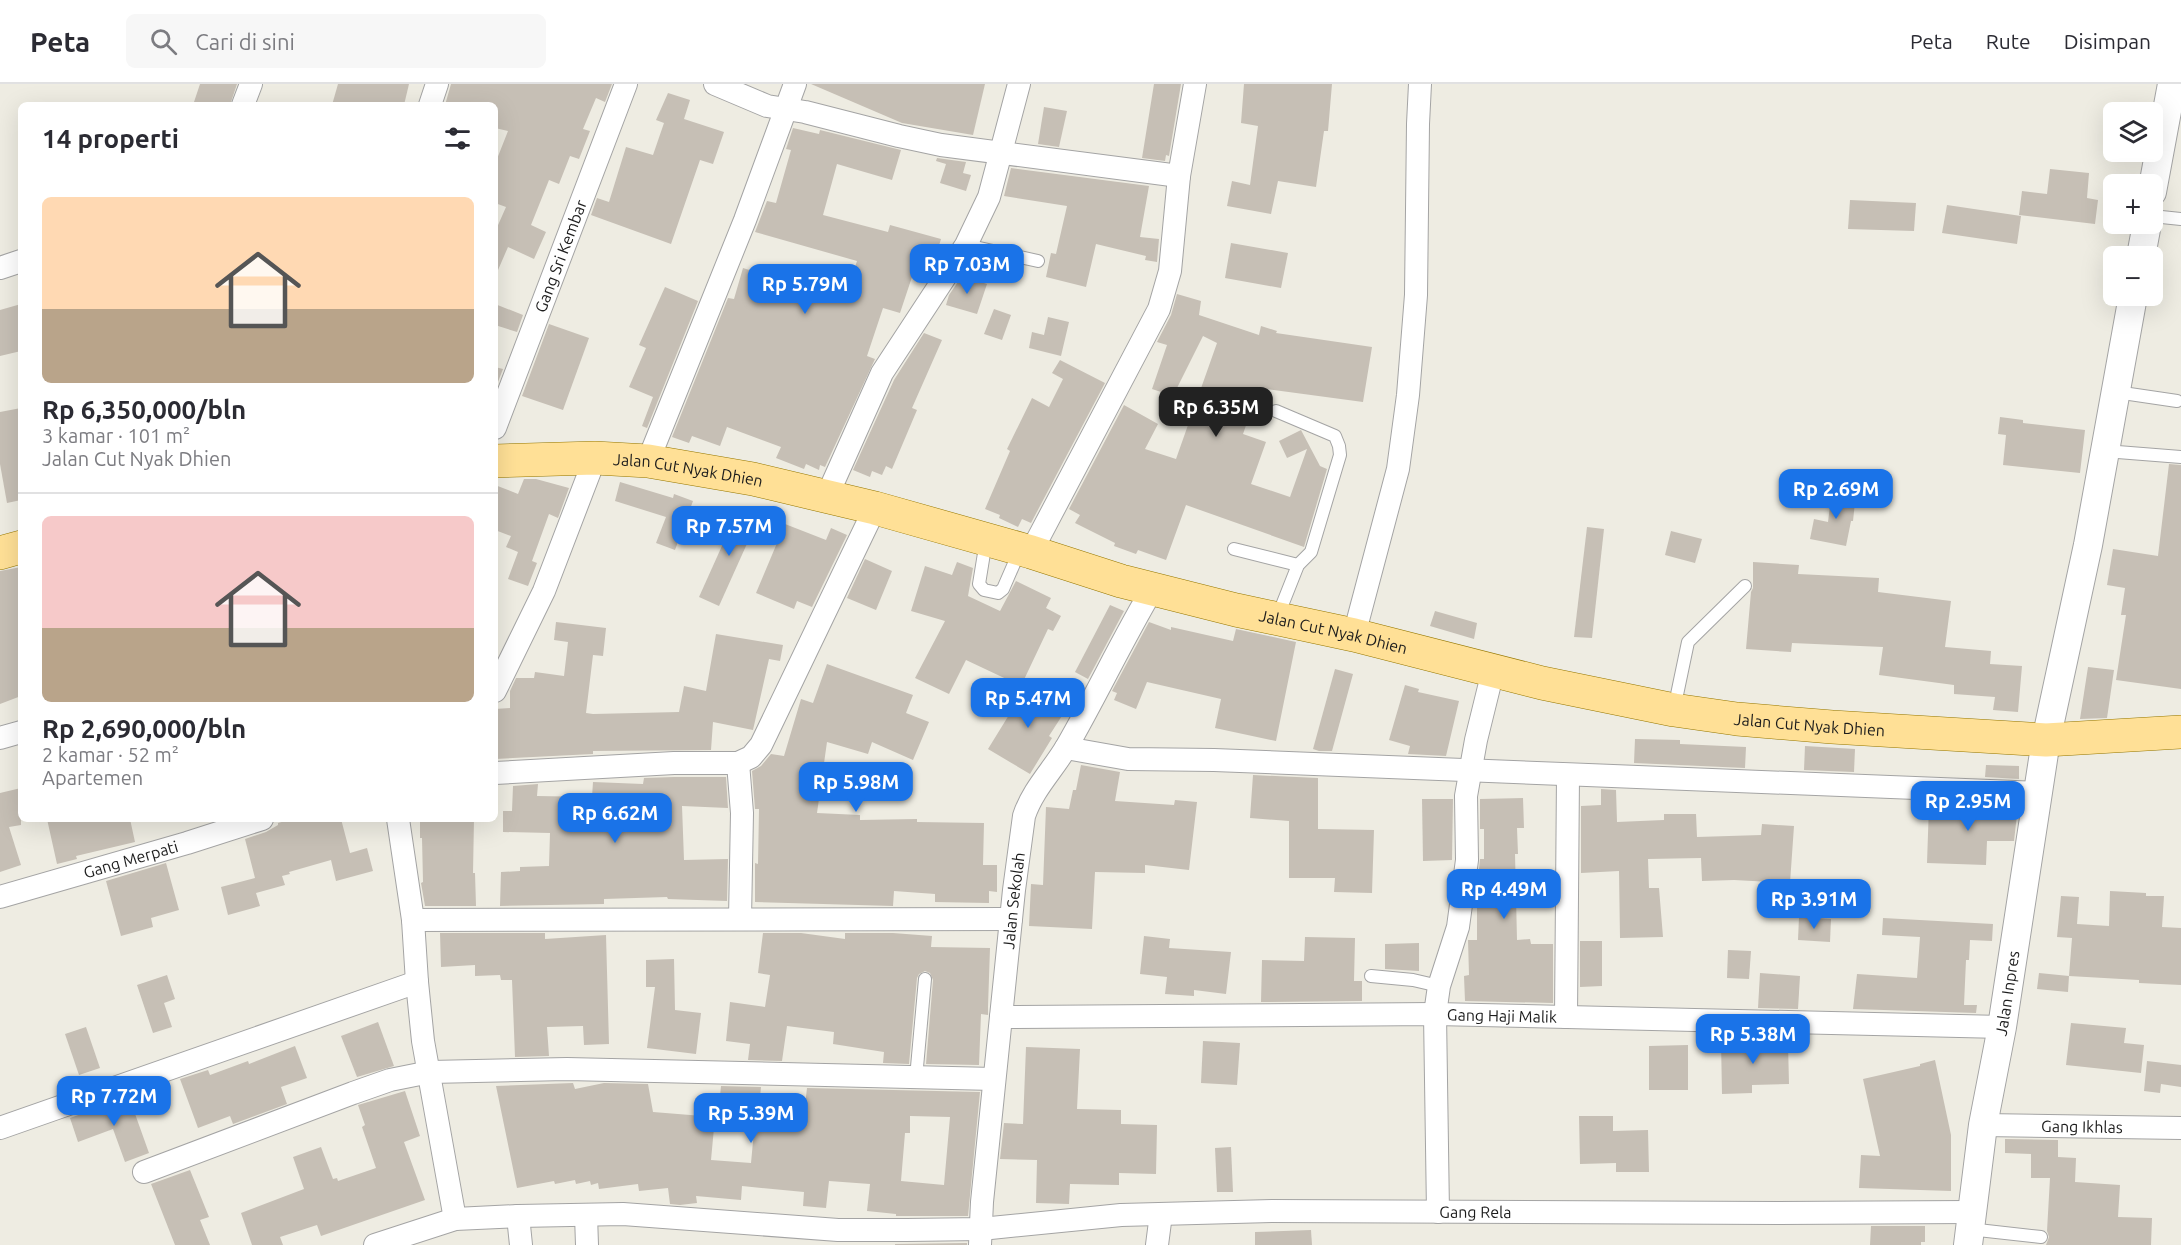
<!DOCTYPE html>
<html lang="id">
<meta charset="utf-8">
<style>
:root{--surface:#fff;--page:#f7f7f7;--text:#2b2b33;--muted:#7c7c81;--line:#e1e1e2;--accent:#1a73e8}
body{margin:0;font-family:Ubuntu,sans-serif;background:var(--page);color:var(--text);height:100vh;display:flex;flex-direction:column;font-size:22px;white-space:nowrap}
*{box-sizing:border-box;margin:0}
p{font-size:20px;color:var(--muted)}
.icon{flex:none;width:33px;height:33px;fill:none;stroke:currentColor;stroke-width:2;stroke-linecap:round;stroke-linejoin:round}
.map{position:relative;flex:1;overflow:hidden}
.sheet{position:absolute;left:18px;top:18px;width:480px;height:720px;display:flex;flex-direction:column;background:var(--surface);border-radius:9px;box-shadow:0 6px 24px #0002}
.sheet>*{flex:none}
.buttons{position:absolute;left:2103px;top:18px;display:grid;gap:12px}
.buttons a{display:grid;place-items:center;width:60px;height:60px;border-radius:9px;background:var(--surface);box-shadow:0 6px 24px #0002;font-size:30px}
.price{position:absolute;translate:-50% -51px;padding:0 14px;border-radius:12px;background:var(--accent);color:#fff;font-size:20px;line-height:39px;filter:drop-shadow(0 2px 3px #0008)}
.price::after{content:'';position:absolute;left:50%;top:36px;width:18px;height:14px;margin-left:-9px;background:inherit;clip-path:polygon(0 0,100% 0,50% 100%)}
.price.active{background:#222;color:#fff}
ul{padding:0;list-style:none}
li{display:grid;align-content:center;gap:12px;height:318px;padding:0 24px}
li+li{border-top:2px solid var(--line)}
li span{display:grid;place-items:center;height:186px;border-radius:9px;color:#555}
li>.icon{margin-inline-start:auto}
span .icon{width:108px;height:108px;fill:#fffc;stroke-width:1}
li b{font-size:26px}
h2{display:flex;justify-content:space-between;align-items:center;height:72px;padding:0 24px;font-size:26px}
header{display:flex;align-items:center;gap:36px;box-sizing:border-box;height:84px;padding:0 30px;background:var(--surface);border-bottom:2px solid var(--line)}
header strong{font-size:28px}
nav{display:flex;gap:33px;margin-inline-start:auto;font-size:21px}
.search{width:420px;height:54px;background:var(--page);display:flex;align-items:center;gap:15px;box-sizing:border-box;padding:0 21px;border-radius:9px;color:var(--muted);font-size:22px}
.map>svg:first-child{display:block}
.building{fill:#c6bfb5;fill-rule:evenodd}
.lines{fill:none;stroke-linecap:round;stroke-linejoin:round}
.service-casing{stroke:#a4a4a4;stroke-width:14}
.minor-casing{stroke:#a4a4a4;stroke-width:24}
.tertiary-casing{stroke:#a4a4a4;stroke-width:30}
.primary-casing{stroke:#957700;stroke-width:34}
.service{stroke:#fff;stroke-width:12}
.minor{stroke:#fff;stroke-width:22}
.tertiary{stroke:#fff;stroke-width:28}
.primary{stroke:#ffe096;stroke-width:33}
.labels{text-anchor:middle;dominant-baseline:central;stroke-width:5;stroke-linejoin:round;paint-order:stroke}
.street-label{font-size:16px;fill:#1d1d1d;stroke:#fff}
</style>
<header>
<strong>Peta</strong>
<div class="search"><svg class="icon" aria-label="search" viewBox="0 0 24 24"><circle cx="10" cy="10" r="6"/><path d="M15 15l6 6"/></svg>Cari di sini</div>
<nav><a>Peta</a><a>Rute</a><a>Disimpan</a></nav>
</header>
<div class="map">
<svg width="2181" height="1161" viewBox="0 0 2181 1161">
<rect width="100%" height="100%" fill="#eeece2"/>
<g class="building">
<polygon points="200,0 237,0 230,21 193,21"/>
<polygon points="338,0 409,0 404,21 332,21"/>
<polygon points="451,0 612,0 605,18 596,14 583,45 590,47 579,75 570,72 559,100 549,96 531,141 546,148 534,175 508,163 495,193 495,148 506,123 495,119 495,80 508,47 495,44 495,21 445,21"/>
<polygon points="811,0 985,0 973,51 902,39"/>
<polygon points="1154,0 1181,0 1169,72 1166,71 1165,77 1142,74"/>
<polygon points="1244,0 1332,0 1328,47 1324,47 1316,103 1278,97 1271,130 1227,122 1232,97 1250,101 1258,42 1241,39"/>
<polygon points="668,9 690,16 684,35 724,48 713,80 700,76 671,160 591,131 597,114 609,118 626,63 653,71 664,39 656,36"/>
<polygon points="1044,23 1067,27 1059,63 1038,60"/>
<polygon points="793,44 819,50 820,46 901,66 892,96 837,80 823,131 888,148 890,141 941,155 930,191 928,194 913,190 900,229 883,224 867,272 875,275 825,383 820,381 819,386 806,380 804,385 776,374 781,363 727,343 720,362 692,352 689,359 672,353 728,214 734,215 743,184 844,216 857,177 755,148 767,117 776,119 791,66 786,65"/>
<polygon points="937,74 966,78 963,89 971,91 966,107 940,99 946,80 936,77"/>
<polygon points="1011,84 1149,102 1140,153 1159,155 1157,178 1145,176 1146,172 1096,160 1086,203 1046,193 1051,169 1056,170 1067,122 1004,112"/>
<polygon points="2050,85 2089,89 2087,114 2098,116 2095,140 2019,131 2022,107 2047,110"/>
<polygon points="1850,116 1916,119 1914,147 1848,145"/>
<polygon points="1947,121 2021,132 2017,160 1942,149"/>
<polygon points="1231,159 1288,169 1281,204 1225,194"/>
<polygon points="962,192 987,200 977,230 946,221 949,211"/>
<polygon points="665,203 698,217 647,344 642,342 653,313 629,303 646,264 639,261"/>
<polygon points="1177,210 1201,217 1199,231 1259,251 1261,242 1277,247 1276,249 1372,263 1363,318 1259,304 1243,350 1266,358 1251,400 1290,413 1307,365 1287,374 1279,357 1301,346 1320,382 1327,385 1304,463 1186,421 1166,476 1138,466 1136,470 1114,462 1115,459 1075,439 1080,431 1069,425 1124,321 1158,340 1145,365 1176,375 1217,259 1203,252 1173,312 1152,305 1167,261 1157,258 1171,231"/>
<polygon points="21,220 21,267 0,272 0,226"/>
<polygon points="495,220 523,231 517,248 495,241"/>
<polygon points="994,225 1011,231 1002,256 984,250"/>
<polygon points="1048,233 1069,238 1061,272 1029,264 1032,248 1044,251"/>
<polygon points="549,240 589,254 563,326 522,312"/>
<polygon points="924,249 942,256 912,324 917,326 892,385 886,382 882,391 872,387 870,393 853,386 894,296"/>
<polygon points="1060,276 1105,299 1031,439 1022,435 1018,443 999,434 1000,431 985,425 1010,367 1007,365 1032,314 1049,323 1063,295 1052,289"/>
<polygon points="495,283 503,285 496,303 495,303"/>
<polygon points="21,324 21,416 7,419 0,380 0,328"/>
<polygon points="2000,333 2023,336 2023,339 2085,346 2080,389 2003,381 2006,351 1998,350"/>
<polygon points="2169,380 2181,381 2181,605 2116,596 2126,531 2121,531 2125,504 2107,501 2113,465 2158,472"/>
<polygon points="524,395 536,395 569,404 558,434 549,430 532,477 537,479 528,502 508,495 518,468 506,463 511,452 495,446 495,401 518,410"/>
<polygon points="620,398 673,414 674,410 693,417 675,466 656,459 666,433 615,417"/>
<polygon points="1832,406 1856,409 1853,437 1851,437 1846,462 1810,455 1814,435 1828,438"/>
<polygon points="739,424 759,433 719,522 699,513"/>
<polygon points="785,440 826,456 831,444 847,451 812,523 797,517 794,525 756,509"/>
<polygon points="1587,443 1604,445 1592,554 1574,553"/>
<polygon points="1671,447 1702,455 1695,479 1665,471"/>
<polygon points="865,475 892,487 876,526 847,514"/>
<polygon points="957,478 973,484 968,512 1000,527 1016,497 1051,514 1046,524 1061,532 1053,547 1048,545 1021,602 966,576 949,610 915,594 945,537 911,527 925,482 952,491"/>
<polygon points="1753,478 1799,481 1798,490 1879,494 1878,508 1951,517 1945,563 1991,567 1990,580 2022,582 2018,628 1993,626 1995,613 1954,610 1954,601 1879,591 1883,563 1792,559 1791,568 1746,565 1751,508 1753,504"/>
<polygon points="21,483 21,612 0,620 0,487"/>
<polygon points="1110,521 1124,527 1088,595 1075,588"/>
<polygon points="1435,527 1477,539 1474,555 1430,542"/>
<polygon points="556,538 606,544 603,572 593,571 586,629 593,630 679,628 684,602 706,607 716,550 783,561 780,577 769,575 753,646 713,638 711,666 593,667 593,670 495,675 495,625 510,624 510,607 516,594 534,594 535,588 564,592 568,558 554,556"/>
<polygon points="1149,538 1171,546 1171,543 1233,557 1236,545 1296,558 1276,657 1215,644 1221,615 1147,598 1136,625 1114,616 1117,609 1112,607"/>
<polygon points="827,580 913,611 906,629 929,638 913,676 872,658 868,670 827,658 817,729 860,731 860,736 917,735 917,738 984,739 983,781 997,781 997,808 989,807 989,819 935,818 935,810 894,807 893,822 755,818 755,779 758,780 759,725 755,725 752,687 761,682 771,670 784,672 801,615 813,619"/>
<polygon points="2088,583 2114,586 2107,634 2080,635"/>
<polygon points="1335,585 1353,590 1332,667 1319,667 1313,665"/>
<polygon points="1028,600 1067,624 1049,652 1052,654 1030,690 988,665"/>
<polygon points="1405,601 1419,605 1418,608 1459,617 1446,672 1408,670 1410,662 1389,656"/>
<polygon points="1635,655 1680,656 1680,660 1746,663 1745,684 1634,679"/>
<polygon points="1805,662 1855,665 1854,688 1804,686"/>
<polygon points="1081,681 1120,688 1115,717 1174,721 1175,716 1197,718 1189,786 1145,781 1145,789 1095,788 1092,845 1029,842 1031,800 1043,801 1046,723 1069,725 1073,706 1076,706"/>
<polygon points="1986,681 2019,682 2019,695 1985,693"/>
<polygon points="1253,691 1318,694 1318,745 1374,746 1372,809 1334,808 1335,794 1289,794 1289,737 1250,734"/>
<polygon points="674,693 726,693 728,724 682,722 684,776 728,775 727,817 668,815 667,813 604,815 604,820 500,822 501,788 520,787 520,783 549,782 550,749 503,748 503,727 512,727 513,702 538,700 537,712 592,713 593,698 643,700 644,694"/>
<polygon points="21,704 21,741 9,743 21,781 0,788 0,709"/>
<polygon points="1601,705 1616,706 1617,738 1664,736 1664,730 1696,730 1697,753 1761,751 1762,740 1794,742 1790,799 1734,796 1702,797 1701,774 1648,775 1649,804 1659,804 1663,853 1620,854 1619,787 1581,789 1581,722 1601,721"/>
<polygon points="1523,714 1524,744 1517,744 1518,770 1515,770 1517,856 1530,855 1531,860 1553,860 1553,919 1465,917 1464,892 1469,891 1468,856 1477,856 1477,805 1480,775 1484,775 1484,745 1480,745 1480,715"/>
<polygon points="1422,715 1453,715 1452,776 1423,777"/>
<polygon points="1984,720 2018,722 2014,757 1987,757 1986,781 1927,779 1929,721 1984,723"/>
<polygon points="47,735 130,735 135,758 76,772 77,775 57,780"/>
<polygon points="292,735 341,735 350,769 367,764 373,787 336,797 331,776 289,788 290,790 282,792 285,801 256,809 260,822 228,831 221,803 255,794 245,755 266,748 278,741 278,739"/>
<polygon points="420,735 474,735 473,789 475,789 476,822 425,822 421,799 423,798 422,754 420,754"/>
<polygon points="166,779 179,826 151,834 153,843 121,852 106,797"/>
<polygon points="2110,807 2146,809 2146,812 2164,812 2162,843 2181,844 2181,901 2139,899 2139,896 2069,892 2072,854 2057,853 2061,812 2079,813 2077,840 2109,842"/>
<polygon points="1799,833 1831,835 1830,858 1798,856"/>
<polygon points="1883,834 1993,840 1992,857 1970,856 1969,876 1966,876 1964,921 1977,921 1976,929 1853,925 1857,890 1917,894 1920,853 1882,851"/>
<polygon points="440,849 545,849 545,855 606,851 609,960 584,961 583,942 547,943 549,972 515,973 512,896 501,896 500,891 475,892 475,881 441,883"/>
<polygon points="763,849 801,849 845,855 845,849 893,849 932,852 931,863 990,864 988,923 988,931 981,930 979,981 926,980 933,896 930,889 925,887 919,890 917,894 909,980 883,979 884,968 833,960 834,948 787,942 782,977 748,976 750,960 726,957 730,918 765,923 770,891 758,889"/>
<polygon points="1144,852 1170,855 1169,864 1231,868 1226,910 1194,906 1194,912 1165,910 1167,893 1140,890"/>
<polygon points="1305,853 1355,854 1354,897 1362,897 1362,917 1261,918 1262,876 1304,877"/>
<polygon points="1580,857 1602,857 1602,902 1580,903"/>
<polygon points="1419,859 1419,887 1385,885 1385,860"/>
<polygon points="1728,866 1751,867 1749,895 1727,894"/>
<polygon points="674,875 675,926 701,929 696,970 647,964 655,903 646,903 646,876"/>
<polygon points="1760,889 1800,892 1798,925 1758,924"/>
<polygon points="2039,889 2069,892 2068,908 2037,905"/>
<polygon points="167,891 175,915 164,919 172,943 153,949 137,901"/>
<polygon points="378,938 394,982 357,993 341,952"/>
<polygon points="2071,939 2126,944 2124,959 2144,961 2141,989 2066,981"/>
<polygon points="86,943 100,984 79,991 65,950"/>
<polygon points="1203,957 1240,959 1237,1001 1201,999"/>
<polygon points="1721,957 1788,959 1789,1000 1752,1001 1752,1009 1722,1010"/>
<polygon points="1688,961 1688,1006 1649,1006 1649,962"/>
<polygon points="295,962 307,994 281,1003 287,1020 233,1040 230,1032 198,1044 180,995 208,986 210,991 248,977 249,980"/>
<polygon points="1026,963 1080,965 1077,1025 1121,1026 1121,1040 1157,1041 1156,1090 1119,1089 1119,1101 1070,1100 1069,1120 1036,1119 1037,1076 1000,1075 1004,1039 1023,1040"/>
<polygon points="1935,976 1951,1051 1951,1107 1859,1104 1861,1071 1880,1072 1863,995 1920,982 1920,980"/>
<polygon points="2147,977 2181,981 2181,1003 2161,1000 2160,1009 2144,1007"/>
<path d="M573 999 575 1005 604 999 648 1000 653 1028 715 1033 711 1076 751 1079 755 1036 718 1032 721 1002 761 1003 760 1013 769 1014 767 1034 799 1037 800 1022H805L807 1004 980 1008 968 1132H896V1130L867 1127 870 1100 829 1097 826 1124 803 1122 804 1108 742 1102 741 1116 696 1112 697 1119 680 1121 670 1120 668 1104 639 1107 638 1100 599 1105 598 1099 591 1101 590 1097 576 1100 575 1096 555 1100 554 1097 517 1104 496 1002ZM910 1032 950 1033 944 1101 901 1097 905 1049H910Z"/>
<polygon points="405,1007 420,1052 404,1058 425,1116 321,1152 317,1141 280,1153 283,1161 252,1161 241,1129 304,1105 293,1073 321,1063 333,1095 337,1094 338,1097 376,1084 362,1043 365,1041 358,1021"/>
<polygon points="129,1013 149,1069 125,1078 113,1045 78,1058 70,1034"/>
<polygon points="1579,1032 1613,1032 1613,1047 1648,1046 1649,1088 1616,1088 1616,1079 1580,1080"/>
<polygon points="2005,1055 2058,1056 2058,1073 2076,1074 2075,1098 2120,1101 2118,1133 2152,1134 2151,1161 2046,1161 2049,1153 2047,1147 2050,1094 2031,1094 2031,1070 2005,1069"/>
<polygon points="1231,1063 1233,1108 1217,1108 1215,1064"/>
<polygon points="190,1086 209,1133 200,1136 210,1161 175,1161 151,1100"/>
<polygon points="1871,1142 1925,1142 1925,1158 1921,1158 1921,1161 1870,1161"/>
<polygon points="1311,1146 1312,1161 1255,1161 1255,1148"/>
<polygon points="967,1159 967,1161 895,1161 895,1160"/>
</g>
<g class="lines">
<g class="service-casing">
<g id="service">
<polyline points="2152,132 2181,135"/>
<polyline points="966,161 1038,177"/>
<polyline points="2116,308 2177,317"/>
<polyline points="1276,327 1335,352 1339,362 1340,371 1311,468 1298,481 1277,534"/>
<polyline points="2105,367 2181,373"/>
<polyline points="986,457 979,500 984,506 998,509 1003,505 1020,466"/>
<polyline points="1234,465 1298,481"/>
<polyline points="1674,625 1688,558 1745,502"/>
<polyline points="1371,892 1413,896 1439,902"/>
<polyline points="916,994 925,895"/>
<polyline points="1969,1145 2041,1153"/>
</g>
</g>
<g class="minor-casing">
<g id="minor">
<polyline points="715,0 767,22 805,28 899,52 941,61 1179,92"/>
<polyline points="243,21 251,0"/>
<polyline points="430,21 437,0"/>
<polyline points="0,184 21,177"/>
<path id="s1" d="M495 344 626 0"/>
<polyline points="648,377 745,136 795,0"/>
<polyline points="827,412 882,289 966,161 989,113 1019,0"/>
<polyline points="1031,468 1159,225 1170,187 1179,92 1195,0"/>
<polyline points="1354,551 1398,385 1408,311 1416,211 1418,40 1420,0"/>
<polyline points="495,607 544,507 595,374"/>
<polyline points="0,654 21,648"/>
<polyline points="1066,664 1128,675 1214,676 2039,709"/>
<polyline points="738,679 742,729 740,835"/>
<polyline points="495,689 674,679 738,679 751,673 761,661 875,424"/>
<polyline points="398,735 413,836 417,898 423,957 455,1135"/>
<path id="s2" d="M0 813 187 759 262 735"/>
<polyline points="413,836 1011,835"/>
<path id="s3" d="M1001 933 1435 930 2002 943"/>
<polyline points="1566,933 1568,691"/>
<path id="s4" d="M1983 1041 2181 1044"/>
<polyline points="0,1044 417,898"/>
<polyline points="144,1088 353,1009 390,996 430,988 567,985 994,995"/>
<polyline points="1438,1128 1435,930 1439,902 1458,843 1467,776 1466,712 1476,656 1493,587"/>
<polyline points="586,1131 587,1161"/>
<polyline points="518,1132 521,1161"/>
<path id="s5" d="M375 1161 455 1135 518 1132 623 1130 838 1146H907L981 1145 1121 1131 1272 1127 1777 1129 1970 1128"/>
<path id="s6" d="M980 1161 982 1118 1014 806 1024 732C1033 705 1053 686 1067 662 1097 610 1122 556 1153 504"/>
<polyline points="1157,1161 1161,1130"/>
</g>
</g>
<g class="tertiary-casing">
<g id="tertiary">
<polyline points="2152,108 2172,0"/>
<polyline points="2141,172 2147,140"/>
<path id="s7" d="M1968 1161 1983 1041 2002 943 2046 656 2088 461 2133 212"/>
</g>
</g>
<g class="primary-casing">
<g id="primary">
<path id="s8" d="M495 377 595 374 648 377 753 395 875 424 1031 468 1121 497 1236 526 1354 551 1542 599 1674 626 1737 635 1832 643 2046 656 2181 648"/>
<polyline points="0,469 21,463"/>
</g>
</g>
<use href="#service" class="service"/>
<use href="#minor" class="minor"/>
<use href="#tertiary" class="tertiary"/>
<use href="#primary" class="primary"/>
</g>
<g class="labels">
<g class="street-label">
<text stroke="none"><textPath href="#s1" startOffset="184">Gang Sri Kembar</textPath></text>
<text stroke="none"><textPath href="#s8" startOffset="194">Jalan Cut Nyak Dhien</textPath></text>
<text stroke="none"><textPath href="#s8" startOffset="860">Jalan Cut Nyak Dhien</textPath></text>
<text stroke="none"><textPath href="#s8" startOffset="1346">Jalan Cut Nyak Dhien</textPath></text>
<text stroke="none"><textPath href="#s2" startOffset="136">Gang Merpati</textPath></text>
<text stroke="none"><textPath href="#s6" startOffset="346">Jalan Sekolah</textPath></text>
<text stroke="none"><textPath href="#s7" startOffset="255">Jalan Inpres</textPath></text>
<text stroke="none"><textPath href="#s3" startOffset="501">Gang Haji Malik</textPath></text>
<text stroke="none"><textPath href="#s4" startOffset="99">Gang Ikhlas</textPath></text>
<text stroke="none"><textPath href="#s5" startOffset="1106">Gang Rela</textPath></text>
</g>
</g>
</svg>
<div class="buttons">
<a><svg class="icon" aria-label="layers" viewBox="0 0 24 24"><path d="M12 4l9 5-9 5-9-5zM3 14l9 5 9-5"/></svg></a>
<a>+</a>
<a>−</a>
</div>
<b class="price" style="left:967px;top:211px">Rp 7.03M</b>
<b class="price" style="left:805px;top:231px">Rp 5.79M</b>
<b class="price active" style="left:1216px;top:354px">Rp 6.35M</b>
<b class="price" style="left:1836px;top:436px">Rp 2.69M</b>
<b class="price" style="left:729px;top:473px">Rp 7.57M</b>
<b class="price" style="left:1028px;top:645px">Rp 5.47M</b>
<b class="price" style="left:856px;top:729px">Rp 5.98M</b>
<b class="price" style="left:1968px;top:748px">Rp 2.95M</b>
<b class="price" style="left:615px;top:760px">Rp 6.62M</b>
<b class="price" style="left:1504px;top:836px">Rp 4.49M</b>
<b class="price" style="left:1814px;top:846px">Rp 3.91M</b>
<b class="price" style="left:1753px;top:981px">Rp 5.38M</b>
<b class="price" style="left:114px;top:1043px">Rp 7.72M</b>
<b class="price" style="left:751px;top:1060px">Rp 5.39M</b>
<section class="sheet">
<h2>14 properti<svg class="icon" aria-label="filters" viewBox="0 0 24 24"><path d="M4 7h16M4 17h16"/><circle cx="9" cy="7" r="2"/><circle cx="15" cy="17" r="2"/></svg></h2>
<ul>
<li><span style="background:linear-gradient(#ffd9b3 60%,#b9a48a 0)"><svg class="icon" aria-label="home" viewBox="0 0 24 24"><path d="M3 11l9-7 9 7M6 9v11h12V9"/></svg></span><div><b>Rp 6,350,000/bln</b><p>3 kamar · 101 m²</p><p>Jalan Cut Nyak Dhien</p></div></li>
<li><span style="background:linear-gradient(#f6c9c9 60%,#b9a48a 0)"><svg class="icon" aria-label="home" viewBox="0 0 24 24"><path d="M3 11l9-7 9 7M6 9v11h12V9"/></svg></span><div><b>Rp 2,690,000/bln</b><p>2 kamar · 52 m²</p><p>Apartemen</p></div></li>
</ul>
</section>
</div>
